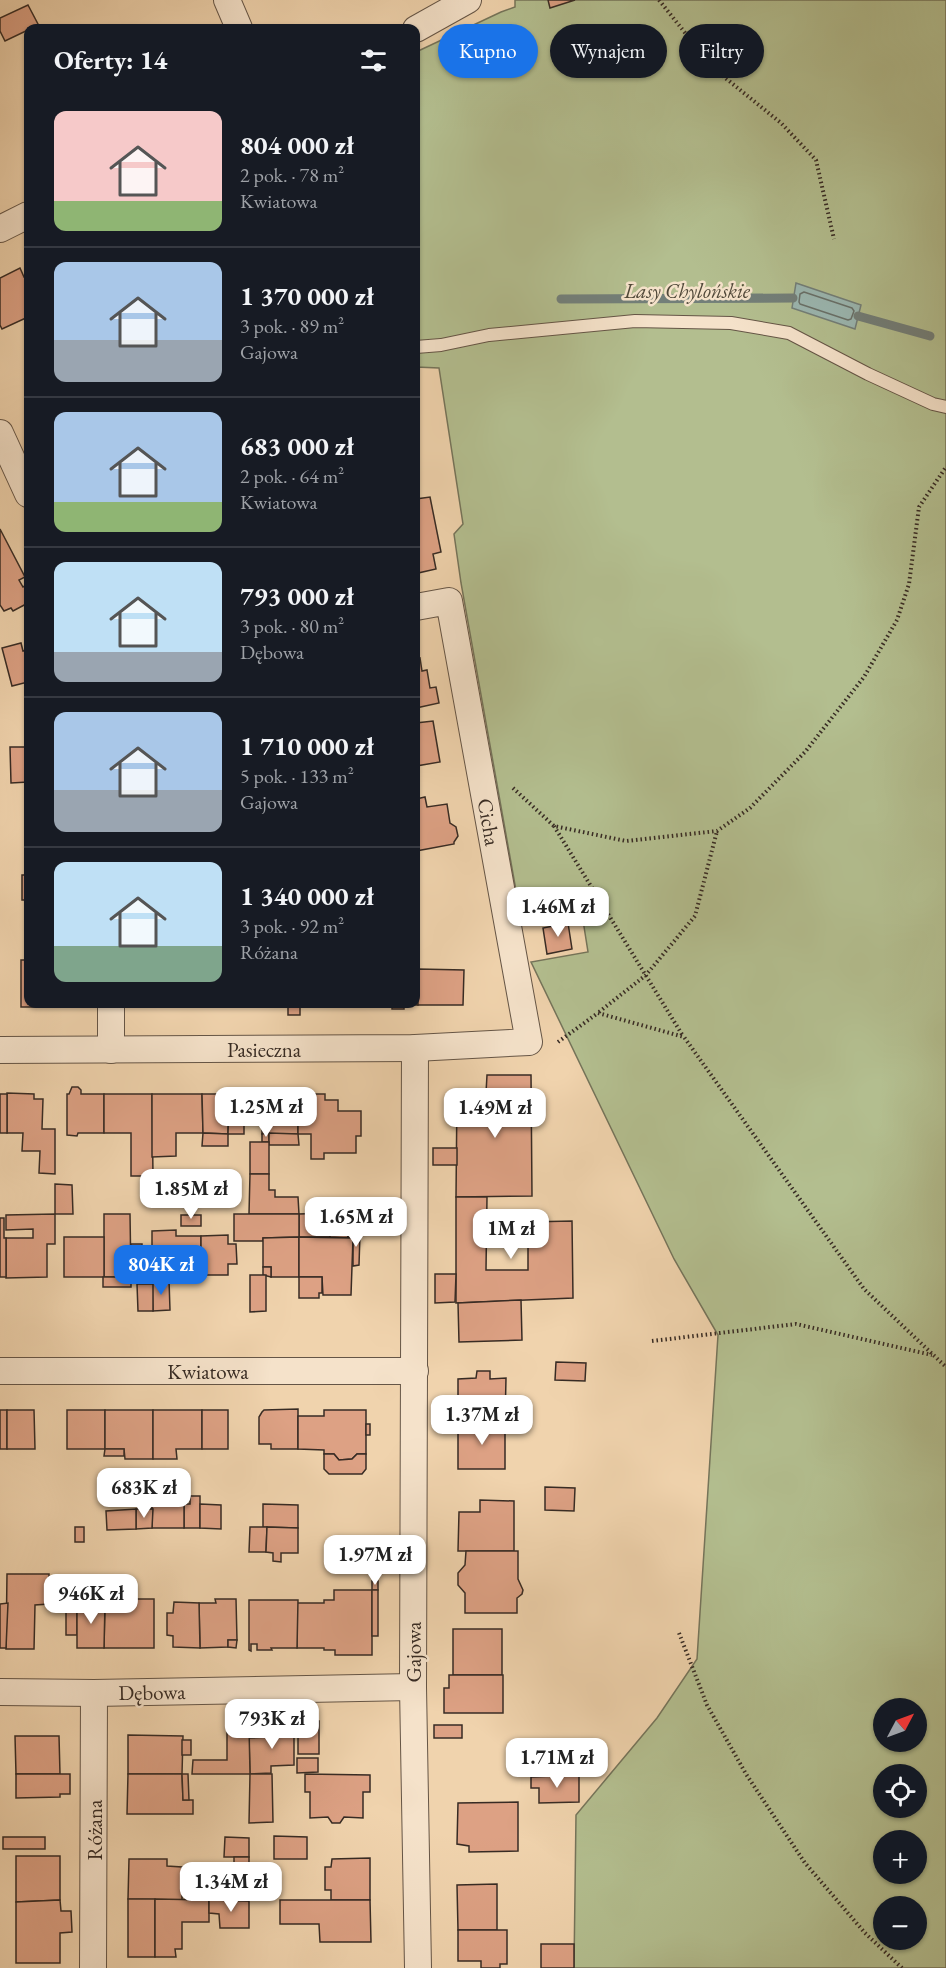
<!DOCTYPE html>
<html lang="pl">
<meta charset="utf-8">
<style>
:root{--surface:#171b24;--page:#20242c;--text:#f1f3f6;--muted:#9ea1a6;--line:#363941;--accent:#1a73e8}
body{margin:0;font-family:"EB Garamond",serif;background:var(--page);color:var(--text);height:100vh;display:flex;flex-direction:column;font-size:22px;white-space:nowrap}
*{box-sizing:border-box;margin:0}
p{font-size:20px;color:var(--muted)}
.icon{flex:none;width:33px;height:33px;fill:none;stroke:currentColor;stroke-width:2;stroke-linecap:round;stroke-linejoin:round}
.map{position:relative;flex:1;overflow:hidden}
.panel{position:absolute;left:24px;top:24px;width:396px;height:984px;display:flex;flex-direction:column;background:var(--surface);border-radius:12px;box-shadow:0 2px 4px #0004}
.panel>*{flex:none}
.banner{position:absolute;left:438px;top:24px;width:417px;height:54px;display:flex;gap:12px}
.needle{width:39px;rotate:49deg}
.fabs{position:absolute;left:873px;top:1698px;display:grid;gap:12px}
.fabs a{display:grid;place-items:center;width:54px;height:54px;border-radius:50%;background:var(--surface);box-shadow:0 2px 4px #0004;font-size:30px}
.price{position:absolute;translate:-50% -51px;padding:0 14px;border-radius:12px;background:#fff;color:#222;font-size:20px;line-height:39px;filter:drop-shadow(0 2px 3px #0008)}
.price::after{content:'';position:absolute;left:50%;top:36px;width:18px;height:14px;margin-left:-9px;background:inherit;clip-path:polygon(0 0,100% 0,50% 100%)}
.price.selected{background:var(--accent);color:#fff}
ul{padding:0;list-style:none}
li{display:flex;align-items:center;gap:18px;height:150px;padding:0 30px}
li+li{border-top:2px solid var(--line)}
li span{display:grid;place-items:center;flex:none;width:168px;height:120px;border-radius:12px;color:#555}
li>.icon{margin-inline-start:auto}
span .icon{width:72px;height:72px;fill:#fffc;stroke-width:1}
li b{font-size:26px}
h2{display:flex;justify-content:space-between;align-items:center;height:72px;padding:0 30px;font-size:26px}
.pill{padding:0 21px;border-radius:27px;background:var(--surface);box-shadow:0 2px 4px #0004;font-size:21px;line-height:54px}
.pill.selected{background:var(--accent);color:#fff}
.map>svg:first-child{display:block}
.green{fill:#b3be8f;stroke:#75745a;stroke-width:1.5;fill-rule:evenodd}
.water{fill:#9bb7b1;stroke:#737f79;stroke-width:1.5}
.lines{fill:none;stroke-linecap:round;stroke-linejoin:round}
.shore{stroke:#69716a;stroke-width:1.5}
.stream{stroke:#737f79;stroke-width:9}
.building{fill:#dda184;stroke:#372b24;stroke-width:1.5}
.service-casing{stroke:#655546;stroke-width:14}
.minor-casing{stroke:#655546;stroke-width:28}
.path{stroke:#372b24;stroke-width:4;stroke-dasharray:1.5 3;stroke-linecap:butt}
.service{stroke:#f5e2ca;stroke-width:12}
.minor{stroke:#f5e2ca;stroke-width:26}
.labels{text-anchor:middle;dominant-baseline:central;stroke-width:5;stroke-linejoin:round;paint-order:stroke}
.park-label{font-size:21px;font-style:italic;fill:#504839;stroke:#f5e2ca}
.street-label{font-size:21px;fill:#372b24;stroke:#f5e2ca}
</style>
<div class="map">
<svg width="946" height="1968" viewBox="0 0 946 1968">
<rect width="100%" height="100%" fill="#f0d3ad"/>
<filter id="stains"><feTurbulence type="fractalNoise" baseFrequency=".00333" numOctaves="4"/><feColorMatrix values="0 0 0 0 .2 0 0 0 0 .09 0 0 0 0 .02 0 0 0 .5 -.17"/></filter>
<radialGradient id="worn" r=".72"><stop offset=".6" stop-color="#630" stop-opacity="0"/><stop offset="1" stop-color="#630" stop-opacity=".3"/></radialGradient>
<path class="green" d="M515 0H946V1968H574L576 1815 657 1718 697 1659 718 1335 674 1259 531 962 588 952 582 914 522 924 461 583 454 534 463 524 439 368 416 367V52L501 12 515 7ZM884 1708H916V1742H884ZM884 1774H916V1808H884ZM884 1840H916V1874H884ZM884 1906H916V1940H884Z"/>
<polygon class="water" points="796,283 861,305 855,329 792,308"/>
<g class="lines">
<polygon class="shore" points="804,292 852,308 854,311 851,319 848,320 800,304 799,302 800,294"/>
<g class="stream">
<polyline points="561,299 793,298"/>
<polyline points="858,316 930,336"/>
</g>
</g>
<g class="building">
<polygon points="548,0 575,0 550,8"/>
<polygon points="28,5 39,26 28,28 28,30 5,41 0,31 0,18"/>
<polygon points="20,268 24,277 28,275 28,317 2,329 0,325 0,278"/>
<polygon points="430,497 441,552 433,554 436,569 418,573 416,567 416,499"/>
<polygon points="0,529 25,577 19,580 23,587 28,584 28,603 13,611 11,608 4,611 0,605"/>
<polygon points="21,643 23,651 28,650 28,682 12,686 2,648"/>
<polygon points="420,658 422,671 427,670 430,688 436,687 439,703 416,708 416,659"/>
<polygon points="433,721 440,762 416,766 416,723"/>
<polygon points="10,747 28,747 28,782 11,783"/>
<polygon points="425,797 427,807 447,804 450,823 456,827 458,836 454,842 454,844 416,851 416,799"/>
<rect x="22" y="875" width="6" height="25"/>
<polygon points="568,923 572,949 547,954 543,928"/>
<polygon points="416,948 418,948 418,1005 404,1005 404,1009 392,1009 392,1005 366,1005 366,1004 416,1004"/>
<polygon points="21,960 28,960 28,1004 70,1004 70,1007 21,1007"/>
<polygon points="418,969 464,970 463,1005 418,1005"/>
<polygon points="254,1004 323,1004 323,1007 300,1006 300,1015 288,1015 288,1006 254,1007"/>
<rect x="323" y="1004" width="35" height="3"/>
<polygon points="487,1075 531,1075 532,1196 456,1197 457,1093 486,1093"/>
<polygon points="72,1087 78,1087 81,1090 81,1094 104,1094 104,1133 78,1133 77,1136 67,1135 67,1094 69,1094"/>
<polygon points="7,1093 34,1094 34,1099 43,1099 42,1129 55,1129 55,1174 39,1173 40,1151 22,1151 23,1133 7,1133"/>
<rect x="0" y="1094" width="7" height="39"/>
<polygon points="104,1094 152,1094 153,1176 131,1176 131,1133 104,1133"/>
<polygon points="152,1094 202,1094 203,1133 176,1133 176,1156 152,1157"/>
<polygon points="202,1094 229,1094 228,1134 203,1133"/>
<rect x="262" y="1094" width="36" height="40"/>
<polygon points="298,1094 325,1094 325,1100 338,1100 338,1111 361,1111 361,1136 356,1136 356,1153 324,1153 324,1159 311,1159 311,1134 298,1134"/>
<polygon points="229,1098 244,1098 244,1134 228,1134"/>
<polygon points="203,1133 228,1134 228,1146 202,1146"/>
<polygon points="269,1133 269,1142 262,1142 262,1134"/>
<polygon points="269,1133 298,1134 299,1145 269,1145"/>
<rect x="250" y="1142" width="19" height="32"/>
<rect x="433" y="1148" width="24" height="17"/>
<polygon points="250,1174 269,1174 269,1190 275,1190 275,1197 298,1197 299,1214 249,1214"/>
<polygon points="55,1184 72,1185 73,1214 55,1214"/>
<polygon points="456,1197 487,1197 486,1270 528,1270 528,1222 572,1221 573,1298 456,1303"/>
<polygon points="330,1213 330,1237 299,1237 299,1214"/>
<polygon points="330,1213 375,1215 374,1234 348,1233 348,1238 330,1237"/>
<polygon points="55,1214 55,1244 47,1244 47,1277 6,1278 6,1238 33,1238 33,1229 6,1230 6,1215"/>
<polygon points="104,1214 130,1214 131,1277 104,1277"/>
<polygon points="234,1214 299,1214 299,1237 263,1238 263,1241 234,1241"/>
<rect x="181" y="1215" width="20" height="11"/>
<polygon points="0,1218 4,1218 4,1238 6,1238 6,1277 0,1277"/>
<polygon points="176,1230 176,1236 201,1236 201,1275 173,1275 173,1262 152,1262 152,1231"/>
<polygon points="348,1233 360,1234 359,1265 353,1266 353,1238 348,1238"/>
<polygon points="228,1235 228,1244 236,1244 237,1264 228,1264 228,1275 201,1275 201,1236"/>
<rect x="64" y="1237" width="40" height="40"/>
<polygon points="299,1237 299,1277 271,1277 271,1267 263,1267 263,1238"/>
<polygon points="299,1237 353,1238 351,1295 323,1295 322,1277 299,1277"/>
<rect x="131" y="1244" width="11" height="20"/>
<polygon points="263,1267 271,1267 271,1277 263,1275"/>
<polygon points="435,1274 456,1274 455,1302 435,1303"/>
<polygon points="250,1275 266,1275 266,1311 250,1312"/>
<rect x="103" y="1277" width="28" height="10"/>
<polygon points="299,1277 322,1277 322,1293 319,1293 319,1298 299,1298"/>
<polygon points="169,1280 170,1310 153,1311 152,1281"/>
<polygon points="137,1284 153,1284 153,1311 138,1311"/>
<polygon points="521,1300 522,1340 459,1342 458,1303"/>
<polygon points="556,1362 586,1363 585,1381 555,1380"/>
<polygon points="477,1371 490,1371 490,1379 506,1378 505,1423 458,1423 458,1379 476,1378"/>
<polygon points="298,1409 298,1449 271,1449 271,1444 259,1444 259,1417 262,1412 264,1410"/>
<rect x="0" y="1410" width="7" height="39"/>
<polygon points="7,1410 34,1410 35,1449 7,1449"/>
<rect x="67" y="1410" width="38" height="39"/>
<polygon points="105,1410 153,1410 153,1459 125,1459 124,1449 105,1449"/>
<polygon points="153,1410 202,1410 202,1449 176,1449 177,1459 153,1459"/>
<rect x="202" y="1410" width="26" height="39"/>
<polygon points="324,1410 366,1410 366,1454 357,1454 352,1459 339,1460 334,1454 324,1454 324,1450 298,1449 298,1416 324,1416"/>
<rect x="458" y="1423" width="47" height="46"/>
<rect x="366" y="1424" width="4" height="11"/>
<polygon points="105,1449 124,1449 124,1456 104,1456"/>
<polygon points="324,1454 334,1454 339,1460 352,1459 357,1454 366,1454 366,1469 362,1474 329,1474 324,1469"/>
<polygon points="545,1487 575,1488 574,1511 545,1510"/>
<polygon points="190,1496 200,1496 200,1528 184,1528 184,1504 190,1504"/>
<polygon points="480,1500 514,1501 514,1551 458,1551 459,1512 480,1512"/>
<rect x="152" y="1504" width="32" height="24"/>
<polygon points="200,1504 221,1505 221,1529 200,1528"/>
<polygon points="263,1504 298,1505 298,1528 263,1527"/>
<polygon points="136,1509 153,1509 152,1528 136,1529"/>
<polygon points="136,1509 136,1529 107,1530 106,1511"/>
<rect x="75" y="1527" width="9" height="15"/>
<polygon points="250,1527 267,1527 266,1552 249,1552"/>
<polygon points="267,1527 298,1528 298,1553 281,1553 281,1562 273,1561 273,1553 266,1552"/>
<polygon points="466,1551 518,1551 518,1579 523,1590 522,1594 517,1598 517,1613 465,1613 465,1593 458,1585 458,1573 465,1565"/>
<polygon points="7,1574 49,1574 49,1604 35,1605 34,1649 6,1649"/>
<rect x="372" y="1581" width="6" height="9"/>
<polygon points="334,1590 372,1590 372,1655 335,1655 335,1650 324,1650 324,1648 297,1648 297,1603 324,1603 324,1600 334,1600"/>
<rect x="372" y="1590" width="6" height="46"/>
<polygon points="66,1594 86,1594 86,1603 77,1603 77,1635 66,1635"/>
<polygon points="134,1599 154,1599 154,1648 104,1648 105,1603 130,1603"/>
<polygon points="215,1599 236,1599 237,1640 228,1640 228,1647 200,1648 199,1603 216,1603"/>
<polygon points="249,1600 298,1600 297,1648 271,1648 272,1650 257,1650 257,1644 251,1644 251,1651 249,1650"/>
<polygon points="174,1602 199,1603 200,1648 173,1647 173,1636 167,1635 167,1613 173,1613"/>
<polygon points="8,1603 6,1648 0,1648 0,1604"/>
<polygon points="77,1603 105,1603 104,1648 77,1648"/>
<rect x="453" y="1629" width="49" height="46"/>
<polygon points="228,1640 237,1640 236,1648 228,1647"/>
<polygon points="449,1675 503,1675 503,1713 444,1713 444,1688 449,1688"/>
<rect x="298" y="1721" width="21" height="33"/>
<polygon points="294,1725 294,1765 271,1766 271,1773 250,1774 249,1738 270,1737 270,1726"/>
<rect x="434" y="1725" width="28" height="13"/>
<polygon points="227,1726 249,1726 250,1774 192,1774 193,1760 227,1760"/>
<polygon points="128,1735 183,1736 182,1774 128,1774"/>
<polygon points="15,1736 59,1736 60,1774 16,1774"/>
<rect x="182" y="1740" width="9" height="15"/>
<polygon points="297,1758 318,1758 318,1772 297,1773"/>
<polygon points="16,1774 70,1774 70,1794 60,1794 60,1797 16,1798"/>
<polygon points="128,1774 182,1774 183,1800 193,1800 193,1814 127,1814"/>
<polygon points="182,1774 188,1774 189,1800 183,1800"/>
<polygon points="250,1774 272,1774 273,1822 249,1823"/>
<polygon points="305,1774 370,1775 370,1792 363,1792 363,1818 344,1817 340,1823 332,1823 328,1817 310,1818 310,1792 305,1792"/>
<polygon points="579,1775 579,1802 539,1803 539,1788 531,1788 531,1777"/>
<polygon points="518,1802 518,1851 469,1852 469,1846 457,1844 458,1803"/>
<polygon points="274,1836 307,1837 307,1859 274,1859"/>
<rect x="3" y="1837" width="42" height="12"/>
<polygon points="225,1837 249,1838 249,1857 224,1857"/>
<polygon points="16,1856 60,1856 60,1900 16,1902"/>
<rect x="234" y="1857" width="15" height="40"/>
<polygon points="370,1858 370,1900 331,1900 331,1890 325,1890 325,1867 331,1867 332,1859"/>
<polygon points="129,1859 167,1859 167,1866 182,1867 182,1900 128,1899"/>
<polygon points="497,1884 497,1930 458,1930 457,1885"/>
<rect x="128" y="1899" width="27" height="58"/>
<polygon points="155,1899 209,1900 209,1922 182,1922 182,1949 175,1949 176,1957 155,1957"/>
<polygon points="60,1900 61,1911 71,1911 72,1932 60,1933 60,1963 16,1963 16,1902"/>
<polygon points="209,1900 249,1901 249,1928 220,1928 219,1914 209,1913"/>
<polygon points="280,1900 370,1900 371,1942 320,1942 319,1924 280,1924"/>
<polygon points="458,1930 507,1930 507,1964 500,1964 500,1968 481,1968 481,1961 458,1961"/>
<rect x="541" y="1944" width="33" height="24"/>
</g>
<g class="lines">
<g class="service-casing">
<polyline id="service" points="416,347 441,345 489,335 635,321 731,323 789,333 868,374 933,404 946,407"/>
</g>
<g class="minor-casing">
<g id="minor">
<polyline points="227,0 239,28"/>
<polyline points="416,29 468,0"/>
<polyline points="0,229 28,215"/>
<polyline points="0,433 28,494"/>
<polyline points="415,1048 413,1687 418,1968"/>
<polyline points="0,1050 415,1048 529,1042 449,601 416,607"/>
<polyline points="111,1050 111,1004"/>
<polyline points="0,1371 415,1371"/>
<polyline points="0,1692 94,1693 413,1687"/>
<polyline points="93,1968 94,1693"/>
</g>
</g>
<g class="path">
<polyline points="659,0 713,68 781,123 816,160 834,239"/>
<polyline points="513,788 554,826 626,841 717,831 750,808 805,752 864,677 897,620 909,584 919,507 946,467"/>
<polyline points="554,826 683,1036"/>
<polyline points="599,1012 646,975 695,916 717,831"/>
<polyline points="558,1042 598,1013 684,1037 864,1289 946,1367"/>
<polyline points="652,1341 796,1324 932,1355"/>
<polyline points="679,1633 707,1705 746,1774 805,1863 865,1933 902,1968"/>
</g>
<use href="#service" class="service"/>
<use href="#minor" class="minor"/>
</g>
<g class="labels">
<g class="park-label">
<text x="687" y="290">Lasy Chylońskie</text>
</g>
<g class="street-label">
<text transform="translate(489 822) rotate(80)">Cicha</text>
<text x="264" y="1049">Pasieczna</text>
<text x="208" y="1371">Kwiatowa</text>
<text transform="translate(413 1652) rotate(-90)">Gajowa</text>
<text transform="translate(152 1692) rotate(-1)">Dębowa</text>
<text transform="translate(94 1830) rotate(-90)">Różana</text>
</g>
</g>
<rect width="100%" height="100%" filter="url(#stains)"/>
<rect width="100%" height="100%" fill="url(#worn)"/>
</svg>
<div class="fabs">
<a><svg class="needle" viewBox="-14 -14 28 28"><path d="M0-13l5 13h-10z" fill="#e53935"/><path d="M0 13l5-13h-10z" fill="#9ea1a6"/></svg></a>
<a><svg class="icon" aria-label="locate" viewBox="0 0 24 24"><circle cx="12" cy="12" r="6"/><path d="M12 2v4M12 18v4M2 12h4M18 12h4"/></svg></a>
<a>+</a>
<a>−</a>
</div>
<b class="price" style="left:558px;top:938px">1.46M zł</b>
<b class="price" style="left:266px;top:1138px">1.25M zł</b>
<b class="price" style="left:495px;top:1139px">1.49M zł</b>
<b class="price" style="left:191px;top:1220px">1.85M zł</b>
<b class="price" style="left:356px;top:1248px">1.65M zł</b>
<b class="price" style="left:511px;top:1260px">1M zł</b>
<b class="price selected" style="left:161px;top:1296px">804K zł</b>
<b class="price" style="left:482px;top:1446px">1.37M zł</b>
<b class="price" style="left:144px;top:1519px">683K zł</b>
<b class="price" style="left:375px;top:1586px">1.97M zł</b>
<b class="price" style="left:91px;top:1625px">946K zł</b>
<b class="price" style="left:272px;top:1750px">793K zł</b>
<b class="price" style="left:557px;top:1789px">1.71M zł</b>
<b class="price" style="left:231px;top:1913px">1.34M zł</b>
<div class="banner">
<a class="pill selected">Kupno</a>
<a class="pill">Wynajem</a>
<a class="pill">Filtry</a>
</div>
<section class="panel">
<h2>Oferty: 14<svg class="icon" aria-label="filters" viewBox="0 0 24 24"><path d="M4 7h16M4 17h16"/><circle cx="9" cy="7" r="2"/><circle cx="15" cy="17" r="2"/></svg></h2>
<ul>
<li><span style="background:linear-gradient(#f6c9c9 75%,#8fb573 0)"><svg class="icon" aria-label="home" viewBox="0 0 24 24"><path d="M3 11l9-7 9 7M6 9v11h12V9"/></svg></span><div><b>804 000 zł</b><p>2 pok. · 78 m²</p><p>Kwiatowa</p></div></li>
<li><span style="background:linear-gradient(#a9c7e8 65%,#9aa5b1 0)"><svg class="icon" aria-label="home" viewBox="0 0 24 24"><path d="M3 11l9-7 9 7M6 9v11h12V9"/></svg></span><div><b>1 370 000 zł</b><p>3 pok. · 89 m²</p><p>Gajowa</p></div></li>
<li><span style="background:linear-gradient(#a9c7e8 75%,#8fb573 0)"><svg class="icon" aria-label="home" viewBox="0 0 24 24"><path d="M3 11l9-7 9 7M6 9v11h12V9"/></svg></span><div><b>683 000 zł</b><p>2 pok. · 64 m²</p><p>Kwiatowa</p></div></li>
<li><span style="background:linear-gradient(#bfe0f5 75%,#9aa5b1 0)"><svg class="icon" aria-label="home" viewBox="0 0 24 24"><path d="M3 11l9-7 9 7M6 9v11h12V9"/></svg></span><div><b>793 000 zł</b><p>3 pok. · 80 m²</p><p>Dębowa</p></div></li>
<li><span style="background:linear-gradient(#a9c7e8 65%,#9aa5b1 0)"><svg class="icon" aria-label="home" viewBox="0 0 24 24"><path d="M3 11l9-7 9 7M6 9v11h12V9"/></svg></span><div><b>1 710 000 zł</b><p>5 pok. · 133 m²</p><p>Gajowa</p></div></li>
<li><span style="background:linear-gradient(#bfe0f5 70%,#7fa58c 0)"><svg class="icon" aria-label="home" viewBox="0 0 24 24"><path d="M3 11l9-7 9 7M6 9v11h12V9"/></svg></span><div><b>1 340 000 zł</b><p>3 pok. · 92 m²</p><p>Różana</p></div></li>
</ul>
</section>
</div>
